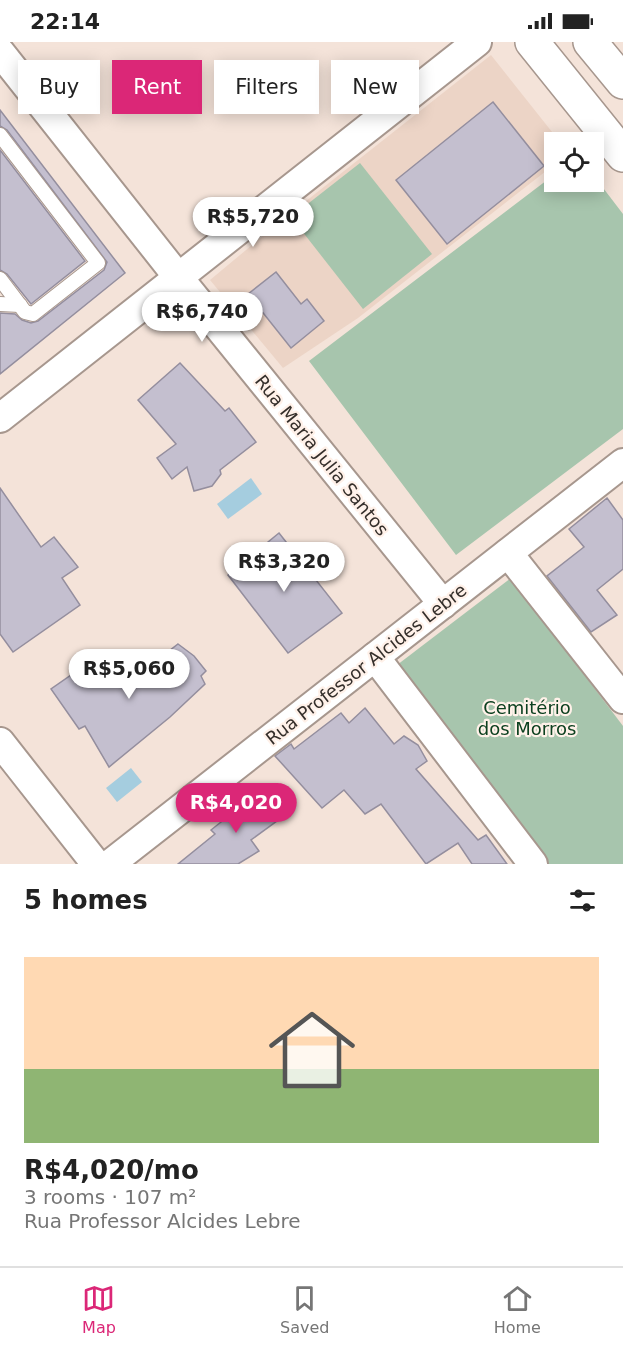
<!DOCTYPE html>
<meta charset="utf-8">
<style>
:root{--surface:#fff;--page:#f2f2f2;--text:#222;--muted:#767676;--line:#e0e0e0;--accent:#db2777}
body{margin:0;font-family:"DejaVu Sans",sans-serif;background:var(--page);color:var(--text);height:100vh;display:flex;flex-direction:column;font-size:22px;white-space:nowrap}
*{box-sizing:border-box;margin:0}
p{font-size:20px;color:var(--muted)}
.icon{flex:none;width:33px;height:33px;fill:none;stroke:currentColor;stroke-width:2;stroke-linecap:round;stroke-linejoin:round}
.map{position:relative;height:822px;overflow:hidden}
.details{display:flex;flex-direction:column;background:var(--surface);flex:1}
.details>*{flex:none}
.guide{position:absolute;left:18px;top:18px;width:588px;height:54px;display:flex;gap:12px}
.tools{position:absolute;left:544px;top:90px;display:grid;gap:12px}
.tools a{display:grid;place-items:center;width:60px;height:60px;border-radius:0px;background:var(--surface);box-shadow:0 3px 15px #0003;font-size:30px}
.price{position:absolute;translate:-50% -51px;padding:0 14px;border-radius:21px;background:#fff;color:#222;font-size:20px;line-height:39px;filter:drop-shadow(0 2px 3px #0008)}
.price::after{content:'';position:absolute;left:50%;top:36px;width:18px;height:14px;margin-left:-9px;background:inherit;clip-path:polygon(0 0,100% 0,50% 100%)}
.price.on{background:var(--accent);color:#fff}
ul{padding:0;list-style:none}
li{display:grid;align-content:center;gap:12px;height:318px;padding:0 24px}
li span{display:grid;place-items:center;height:186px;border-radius:0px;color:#555}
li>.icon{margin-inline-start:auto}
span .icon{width:108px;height:108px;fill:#fffc;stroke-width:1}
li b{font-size:26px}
h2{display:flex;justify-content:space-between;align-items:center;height:72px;padding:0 24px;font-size:26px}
.tag{padding:0 21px;border-radius:0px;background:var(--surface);box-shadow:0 3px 15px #0003;font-size:21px;line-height:54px}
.tag.on{background:var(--accent);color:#fff}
.status{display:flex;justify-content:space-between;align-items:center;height:42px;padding:0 30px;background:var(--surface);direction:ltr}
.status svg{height:16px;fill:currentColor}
.dock{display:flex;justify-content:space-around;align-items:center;height:84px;border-top:2px solid var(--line);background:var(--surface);font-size:16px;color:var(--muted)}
.dock a{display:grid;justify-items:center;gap:3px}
.dock .on{color:var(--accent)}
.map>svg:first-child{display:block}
.built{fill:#ecd4c6}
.green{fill:#a7c5ad}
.water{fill:#a5cddf}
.building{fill:#c4bfcf;stroke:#948e9e;stroke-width:1.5}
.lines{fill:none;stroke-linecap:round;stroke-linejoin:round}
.service-casing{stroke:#a7978e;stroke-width:16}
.minor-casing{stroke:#a7978e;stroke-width:32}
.tertiary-casing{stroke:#a7978e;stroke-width:36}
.service{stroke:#fff;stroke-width:14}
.minor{stroke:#fff;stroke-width:28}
.tertiary{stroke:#fff;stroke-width:33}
.labels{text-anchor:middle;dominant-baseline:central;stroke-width:4.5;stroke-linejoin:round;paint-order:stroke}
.street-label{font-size:18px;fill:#352f2b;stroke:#fff1e9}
.park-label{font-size:18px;fill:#0c401f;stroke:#fff1e9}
</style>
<div class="status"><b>22:14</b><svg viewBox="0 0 49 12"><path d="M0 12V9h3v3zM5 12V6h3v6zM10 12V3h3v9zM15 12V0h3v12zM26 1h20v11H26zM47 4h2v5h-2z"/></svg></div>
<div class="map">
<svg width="623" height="822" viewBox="0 0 623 822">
<rect width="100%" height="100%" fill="#f4e3d9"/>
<polygon class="built" points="491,13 560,100 555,100 555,122 358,276 283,326 210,238 282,178"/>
<g class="green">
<polygon points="360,121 432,212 363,267 291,175"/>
<polygon points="555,132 555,140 594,140 594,134 623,172 623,387 456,513 309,319"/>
<polygon points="511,536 623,684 623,822 547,822 397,623"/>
</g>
<g class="water">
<polygon points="251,436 262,452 228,477 217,462"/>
<polygon points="131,726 142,740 117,760 106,746"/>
</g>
<g class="building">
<polygon points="493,60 544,124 447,202 396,138"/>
<polygon points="0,68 125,231 0,332 0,271 15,272 22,278 31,281 38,279 104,228 107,220 7,88 0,84"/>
<polygon points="0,108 85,219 31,262 7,232 0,228"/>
<polygon points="276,230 301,262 307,257 324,279 291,306 248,252"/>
<polygon points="180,321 225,369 229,366 256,400 220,428 221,432 212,444 194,449 187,425 172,437 157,416 176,402 138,358"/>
<polygon points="0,446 41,505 54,495 78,525 62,536 80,563 13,610 0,592"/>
<polygon points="607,456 623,478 623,527 597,548 617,573 591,590 547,534 584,505 569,487"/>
<polygon points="279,491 342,571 288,611 228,533"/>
<polygon points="178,602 194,614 206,629 201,634 205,642 170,675 109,725 85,684 79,687 51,647 97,615 123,645"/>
<polygon points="365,666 394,702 404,694 418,703 427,719 416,727 478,798 486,793 507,822 472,822 458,801 426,822 381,762 365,772 344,748 322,766 275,714 291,702 294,707 341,671 349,681"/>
<polygon points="260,749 281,776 251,798 259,809 238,822 178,822 215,792 211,788"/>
</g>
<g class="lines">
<g class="service-casing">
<g id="service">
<polyline points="0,93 98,221 33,272 25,270 0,237"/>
<polyline points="0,262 20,263"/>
</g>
</g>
<g class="minor-casing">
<g id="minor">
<polyline points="0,10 178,235 443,562"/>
<polyline points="0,376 477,0"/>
<polyline points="508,511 623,657"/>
<polyline points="375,615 533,822"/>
<polyline points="0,700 96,822"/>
<polyline points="110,822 623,421"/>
</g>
</g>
<g class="tertiary-casing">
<g id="tertiary">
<polyline points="532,0 623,113"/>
<polyline points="590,0 623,40"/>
</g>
</g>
<use href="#service" class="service"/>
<use href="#minor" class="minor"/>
<use href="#tertiary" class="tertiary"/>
</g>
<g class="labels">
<g class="street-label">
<text transform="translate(322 413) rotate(51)">Rua Maria Julia Santos</text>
<text transform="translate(366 622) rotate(-38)">Rua Professor Alcides Lebre</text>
</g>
<g class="park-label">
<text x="527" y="665">Cemitério<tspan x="527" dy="21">dos Morros</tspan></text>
</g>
</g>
</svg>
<div class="tools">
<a><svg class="icon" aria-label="locate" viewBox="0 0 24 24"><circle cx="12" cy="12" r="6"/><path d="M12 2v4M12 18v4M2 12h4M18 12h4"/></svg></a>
</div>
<b class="price" style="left:253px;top:206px">R$5,720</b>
<b class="price" style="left:202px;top:301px">R$6,740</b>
<b class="price" style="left:284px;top:551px">R$3,320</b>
<b class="price" style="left:129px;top:658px">R$5,060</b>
<b class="price on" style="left:236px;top:792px">R$4,020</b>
<div class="guide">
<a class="tag">Buy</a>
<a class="tag on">Rent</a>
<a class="tag">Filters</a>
<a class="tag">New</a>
</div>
</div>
<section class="details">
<h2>5 homes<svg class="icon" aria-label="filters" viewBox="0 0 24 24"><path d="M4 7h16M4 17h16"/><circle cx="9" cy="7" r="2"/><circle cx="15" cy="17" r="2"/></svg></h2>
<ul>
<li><span style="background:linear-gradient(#ffd9b3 60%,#8fb573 0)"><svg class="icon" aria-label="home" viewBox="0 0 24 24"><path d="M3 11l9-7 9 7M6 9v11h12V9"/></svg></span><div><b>R$4,020/mo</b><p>3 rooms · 107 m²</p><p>Rua Professor Alcides Lebre</p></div></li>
</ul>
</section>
<nav class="dock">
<a class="on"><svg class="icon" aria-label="map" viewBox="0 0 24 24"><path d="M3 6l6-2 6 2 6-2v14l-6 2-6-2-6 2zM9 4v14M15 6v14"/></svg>Map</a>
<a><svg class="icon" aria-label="saved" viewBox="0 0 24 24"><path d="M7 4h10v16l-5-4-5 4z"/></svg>Saved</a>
<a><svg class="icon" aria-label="home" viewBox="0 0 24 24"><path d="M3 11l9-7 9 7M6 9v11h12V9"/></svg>Home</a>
</nav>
